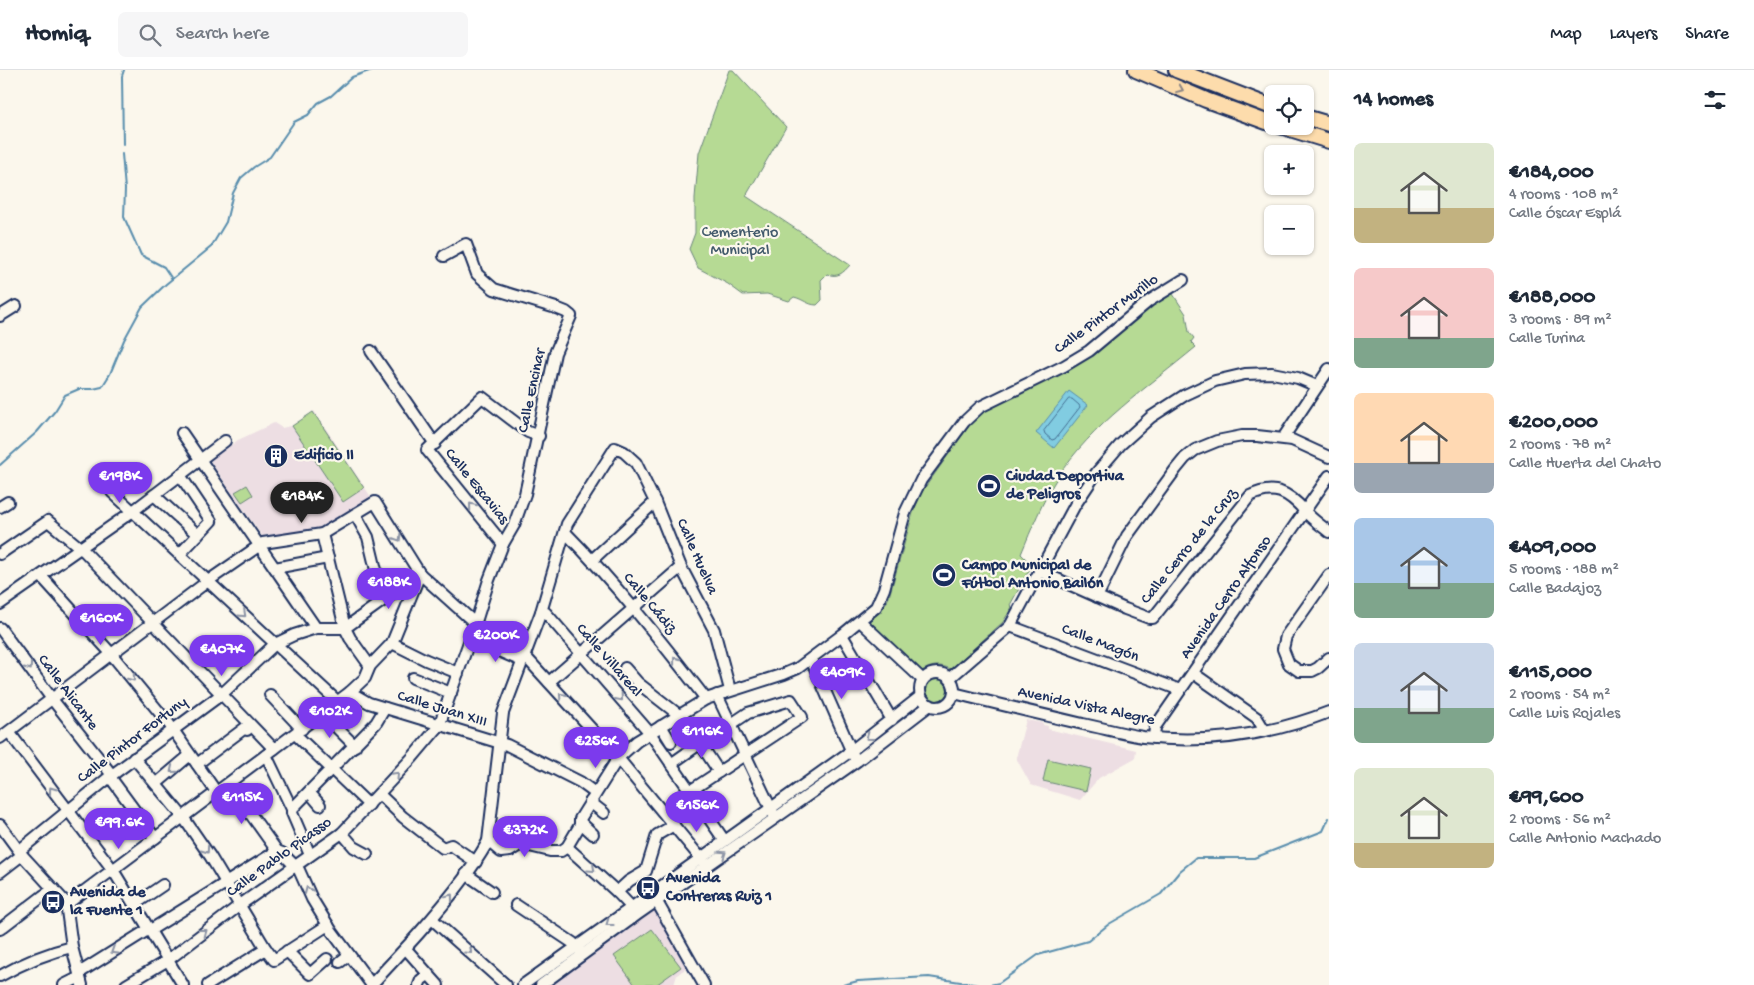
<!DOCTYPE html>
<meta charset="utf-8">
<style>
:root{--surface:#fff;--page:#f6f6f7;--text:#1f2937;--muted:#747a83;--line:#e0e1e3;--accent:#7c3aed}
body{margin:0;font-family:"Gochi Hand",sans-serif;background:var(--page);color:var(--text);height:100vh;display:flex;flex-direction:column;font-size:19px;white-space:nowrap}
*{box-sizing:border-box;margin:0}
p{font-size:16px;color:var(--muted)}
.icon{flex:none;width:28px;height:28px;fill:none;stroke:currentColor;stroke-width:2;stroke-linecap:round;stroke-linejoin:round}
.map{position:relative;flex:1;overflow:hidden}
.drawer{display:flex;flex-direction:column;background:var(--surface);width:425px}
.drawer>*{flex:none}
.buttons{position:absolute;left:1264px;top:15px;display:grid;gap:10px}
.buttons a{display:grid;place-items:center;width:50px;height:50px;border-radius:8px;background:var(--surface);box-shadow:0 1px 4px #0004;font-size:25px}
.price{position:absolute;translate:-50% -42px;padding:0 11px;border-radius:18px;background:var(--accent);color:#fff;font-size:16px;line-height:32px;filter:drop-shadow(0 1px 2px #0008)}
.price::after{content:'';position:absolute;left:50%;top:30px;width:15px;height:11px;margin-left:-8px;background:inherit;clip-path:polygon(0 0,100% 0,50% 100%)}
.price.current{background:#222;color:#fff}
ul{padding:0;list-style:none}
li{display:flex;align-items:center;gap:15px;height:125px;padding:0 25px}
li span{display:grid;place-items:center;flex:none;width:140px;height:100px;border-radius:8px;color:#555}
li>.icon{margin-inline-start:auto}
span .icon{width:60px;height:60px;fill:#fffc;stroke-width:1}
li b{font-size:21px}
h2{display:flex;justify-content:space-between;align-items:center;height:60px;padding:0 25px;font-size:21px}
header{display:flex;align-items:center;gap:30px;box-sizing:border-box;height:70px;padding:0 25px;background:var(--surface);border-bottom:1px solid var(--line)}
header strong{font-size:24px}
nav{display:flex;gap:28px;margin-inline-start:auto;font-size:18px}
.search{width:350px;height:45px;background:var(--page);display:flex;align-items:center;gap:12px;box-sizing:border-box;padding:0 18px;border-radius:8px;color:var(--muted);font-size:19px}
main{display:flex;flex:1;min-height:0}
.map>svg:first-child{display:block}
.built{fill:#eddee3}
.green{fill:#b6da94;stroke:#688479}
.water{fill:#81cce1;stroke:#588dad}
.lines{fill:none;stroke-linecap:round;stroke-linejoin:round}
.shore{stroke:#446e92;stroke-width:1}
.stream{stroke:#588dad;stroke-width:2}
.minor-casing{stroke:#1b2f5e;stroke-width:14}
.highway-casing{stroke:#1b2f5e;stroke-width:18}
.minor{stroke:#fbf7ec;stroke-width:10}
.highway{stroke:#fddcac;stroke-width:14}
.oneway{stroke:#8c8685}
.oneway2{stroke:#8b93a5}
.labels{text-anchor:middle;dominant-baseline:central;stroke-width:4.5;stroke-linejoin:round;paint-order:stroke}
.park-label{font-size:16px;fill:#425a6c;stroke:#fbf7ec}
.street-label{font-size:16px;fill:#1b2f5e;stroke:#fbf7ec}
.poi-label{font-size:16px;font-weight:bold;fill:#1b2f5e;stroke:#fbf7ec;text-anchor:start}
</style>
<header>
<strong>Homiq</strong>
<div class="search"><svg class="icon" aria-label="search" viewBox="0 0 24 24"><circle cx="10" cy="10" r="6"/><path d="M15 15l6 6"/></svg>Search here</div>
<nav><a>Map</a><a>Layers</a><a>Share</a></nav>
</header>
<main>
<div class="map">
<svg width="1329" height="915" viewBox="0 0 1329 915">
<rect width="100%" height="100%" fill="#fbf7ec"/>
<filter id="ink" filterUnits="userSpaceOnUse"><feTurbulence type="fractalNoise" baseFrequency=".02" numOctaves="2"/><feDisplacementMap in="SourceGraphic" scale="10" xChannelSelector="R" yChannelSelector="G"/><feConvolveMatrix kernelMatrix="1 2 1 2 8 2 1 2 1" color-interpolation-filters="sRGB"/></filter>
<g filter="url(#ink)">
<g class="built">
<polygon points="314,341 371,427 317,459 262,466 210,391 238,370 274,353 282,358 294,355"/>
<polygon points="1026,650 1043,653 1043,655 1048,656 1048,659 1136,680 1135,688 1099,708 1080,730 1031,715 1016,688"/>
<polygon points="656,838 691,897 682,901 677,905 674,915 550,915"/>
</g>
<g class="green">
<path d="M729 0H733L786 57 746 126 850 195C843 203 838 208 827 204L821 210 822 230 817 235C808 235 803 229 794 227L789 231 767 224 743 225 728 214 698 198 689 179 695 163V128L699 83Z"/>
<path d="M1171 221 1186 244 1189 262 1194 268 1191 272 1196 277C1148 317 1091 355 1057 408 1042 432 1032 458 1021 484L1032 495 1010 535 1012 537 1003 552 951 599C939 594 931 595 920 602L871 557V550L886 533 889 527 913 443 921 423 969 356 978 346 991 336 1074 295Z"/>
<polygon points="313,342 364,418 343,432 292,356"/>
<polygon points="247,415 253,425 242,432 235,422"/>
<circle cx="937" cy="620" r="11"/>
<polygon points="1048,689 1091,699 1086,721 1043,711"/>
<polygon points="652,859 681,897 656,915 635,915 614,886"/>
</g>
<polygon class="water" points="1069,321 1088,335 1054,378 1036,363"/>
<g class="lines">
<polygon class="shore" points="1069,329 1072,329 1079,335 1080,337 1055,369 1052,370 1045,364 1044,361"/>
<g class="stream">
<polyline points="123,75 122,6 124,0"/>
<polyline points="122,84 125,119 124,147 141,185 164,197 172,209"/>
<polyline points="0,395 37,362 55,341 65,325 79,319 93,319 102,317 110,304 124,270 142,237 166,214 211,177 226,152 233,123 241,108 254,97 270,87 294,52 308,45 318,33 331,26 352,7 372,0"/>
<polyline points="843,915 858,911 929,907 979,915"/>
<polyline points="990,915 999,913 1038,885 1088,871 1109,854 1161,824 1180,801 1196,788 1254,788 1323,761 1329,748"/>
</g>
<g class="minor-casing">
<g id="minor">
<polyline points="0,246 16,236"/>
<polyline points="371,281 435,374"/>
<polyline points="182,363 316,558"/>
<polyline points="1283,368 1329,299"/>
<polyline points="112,422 338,632"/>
<polyline points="154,425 198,465"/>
<polyline points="0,437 8,432"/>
<polyline points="355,444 368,467 383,529"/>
<path d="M565 462C616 514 661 571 706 629"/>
<polyline points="322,464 345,558 350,568 370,596"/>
<polyline points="503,474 427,380 482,327 528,362 539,366"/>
<polyline points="0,484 48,451 85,482 274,679"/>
<polyline points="180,484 211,451 180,405"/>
<polyline points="592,490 655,432"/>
<polyline points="275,498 328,488"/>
<path d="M1039 501 1125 539 1149 548H1153L1250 426C1274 414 1288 422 1305 441 1311 449 1321 455 1329 462"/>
<polyline points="1329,505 1286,566 1283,579 1289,594 1299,601 1312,601 1318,598 1329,588"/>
<polyline points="41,506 108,580 169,654 217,723"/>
<polyline points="1097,527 1127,466 1176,399 1185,388 1195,380 1217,371 1242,366 1257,366 1292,370 1329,387"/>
<polyline points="0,534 133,441 225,371"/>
<polyline points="541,542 546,543 650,663 724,770"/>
<polyline points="860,551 923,610"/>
<polyline points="1010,556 1180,620"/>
<polyline points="0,558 52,629 112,705"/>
<polyline points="345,558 420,504"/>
<polyline points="842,565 892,650"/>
<polyline points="392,573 426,590 458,603"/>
<polyline points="480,573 522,591"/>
<polyline points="524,585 618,688 703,791"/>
<polyline points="811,589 854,687"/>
<polyline points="625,598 638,613 679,645 698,672"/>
<polyline points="1193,603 1257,648 1265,661"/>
<circle cx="937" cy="620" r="17"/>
<polyline points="413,608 451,623"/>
<polyline points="950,608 1010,556 1075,435 1097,402 1121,374 1151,347 1185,325 1215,311 1245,304 1272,303 1298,308 1317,316"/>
<polyline points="549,612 681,497"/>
<polyline points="350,622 369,633 507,675 580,712 595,723"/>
<path d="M954 623C997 634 1040 644 1083 654 1103 658 1123 664 1143 667 1206 674 1270 665 1329 642"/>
<polyline points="270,625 302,659"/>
<polyline points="717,625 773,743"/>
<polyline points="323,644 355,676"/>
<polyline points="661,656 671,672"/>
<polyline points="9,662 113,800 183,915"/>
<polyline points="295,664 369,735"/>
<polyline points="0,668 208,511 263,473 322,464 375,432 420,504 428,511 486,563 525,582"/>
<polyline points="1154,668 1155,657 1329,406"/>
<polyline points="702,676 719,702"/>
<polyline points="266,685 292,739 292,743 310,785"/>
<polyline points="134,688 183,747 210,786 266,879 274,890 328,855"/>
<polyline points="197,694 245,658 247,660"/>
<polyline points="671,694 698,675"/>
<polyline points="110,707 155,768"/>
<polyline points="156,714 190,685"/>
<polyline points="229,714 277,781 282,783 299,800 312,829 331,860 371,914"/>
<polyline points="690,721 802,647 791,630 748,643 703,673"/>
<polyline points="309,722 320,735"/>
<polyline points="379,724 403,747 443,778 451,775 476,792"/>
<polyline points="590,732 604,743"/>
<polyline points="292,739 376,653 385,638"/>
<polyline points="580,752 593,764"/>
<polyline points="0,755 22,785 66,833 72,877 82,915"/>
<polyline points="342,763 354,777 367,784"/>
<polyline points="488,771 501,782 510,781 521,774 550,781 561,781 567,777 580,755 580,749 618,688 637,671 706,629 784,604 798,598 842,565 876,537 884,519 905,443 921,410 964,352 980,337 1064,296 1089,281 1149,231 1183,210"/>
<polyline points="567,777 617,822 636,842"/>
<polyline points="20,780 112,705 222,624 275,574 294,565 316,558 345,558"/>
<polyline points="0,802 22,785"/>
<polyline points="466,804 492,822"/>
<polyline points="617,822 629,811 646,801 657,765 674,755"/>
<polyline points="657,832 704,915"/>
<polyline points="66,833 71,831 350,622 365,608 370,596 392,573 420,504"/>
<polyline points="135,834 163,815"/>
<polyline points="516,835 573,873 580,881"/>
<polyline points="432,849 506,915"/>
<polyline points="0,859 43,826 54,819"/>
<polyline points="406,879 438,915"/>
<polyline points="287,881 310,904 327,889"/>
<polyline points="340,892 349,885"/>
<polyline points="79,903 146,861 152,859 277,781"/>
<path d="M0 906C23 893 46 883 72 877"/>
<polyline points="64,915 80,907"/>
<polyline points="126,915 168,890 240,835 342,763 412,688 439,656 475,555 489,510 503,474 514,455 525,424 555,283 571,246 566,242 556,238 494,219 477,204 466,174 444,186"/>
<polyline points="208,915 266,879"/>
<path d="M371 915C404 880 436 846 465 807 473 795 481 785 488 771L503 643 541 542 567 454 615 378 624 382 636 393 655 432 681 497 714 560 730 620"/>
<polyline points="419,915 421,910 428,905"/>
<polyline points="523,915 851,681 921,626"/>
<polyline points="541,915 638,844 857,691 930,635"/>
</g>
</g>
<g class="highway-casing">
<g id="highway">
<polyline points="1136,0 1206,30 1272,54"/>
<polyline points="1176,0 1272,37"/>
<polyline points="1305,47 1329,54"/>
<polyline points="1280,56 1329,71"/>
</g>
</g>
<use href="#minor" class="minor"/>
<use href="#highway" class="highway"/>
</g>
<defs><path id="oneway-chevron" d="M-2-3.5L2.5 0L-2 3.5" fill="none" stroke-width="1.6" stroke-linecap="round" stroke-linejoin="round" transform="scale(1.25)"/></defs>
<use class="oneway" href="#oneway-chevron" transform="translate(1180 19) rotate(22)"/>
<g class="oneway2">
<use href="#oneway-chevron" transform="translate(472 436) rotate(-129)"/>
<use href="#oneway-chevron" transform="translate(398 468) rotate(58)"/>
<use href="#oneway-chevron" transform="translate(243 544) rotate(43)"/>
<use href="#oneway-chevron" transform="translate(676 590) rotate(-128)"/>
<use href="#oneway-chevron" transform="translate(29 597) rotate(54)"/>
<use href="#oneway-chevron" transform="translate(132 608) rotate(51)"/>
<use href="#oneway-chevron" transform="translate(562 626) rotate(-132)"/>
<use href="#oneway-chevron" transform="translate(620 628) rotate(49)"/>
<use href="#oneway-chevron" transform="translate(869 667) rotate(144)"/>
<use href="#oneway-chevron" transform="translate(173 700) rotate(140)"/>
<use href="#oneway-chevron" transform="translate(396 705) rotate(-47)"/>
<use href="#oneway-chevron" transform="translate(52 720) rotate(-126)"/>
<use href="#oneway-chevron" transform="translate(206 780) rotate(55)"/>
<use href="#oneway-chevron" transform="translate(723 784) rotate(-35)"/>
<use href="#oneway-chevron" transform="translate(592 799) rotate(42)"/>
<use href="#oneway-chevron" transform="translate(308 820) rotate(-113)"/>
<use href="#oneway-chevron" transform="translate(450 827) rotate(-53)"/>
<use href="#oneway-chevron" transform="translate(609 853) rotate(144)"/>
<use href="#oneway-chevron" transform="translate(204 862) rotate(-37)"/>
<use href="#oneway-chevron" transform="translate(114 881) rotate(148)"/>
<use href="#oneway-chevron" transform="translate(469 881) rotate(42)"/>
</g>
</g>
<defs>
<g id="building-disc" transform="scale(1.25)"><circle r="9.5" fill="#1b2f5e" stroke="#fbf7ec"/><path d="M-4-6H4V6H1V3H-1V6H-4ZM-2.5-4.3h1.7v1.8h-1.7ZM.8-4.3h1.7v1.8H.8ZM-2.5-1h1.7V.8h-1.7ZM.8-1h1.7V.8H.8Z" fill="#fff"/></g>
<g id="stadium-disc" transform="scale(1.25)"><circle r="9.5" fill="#1b2f5e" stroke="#fbf7ec"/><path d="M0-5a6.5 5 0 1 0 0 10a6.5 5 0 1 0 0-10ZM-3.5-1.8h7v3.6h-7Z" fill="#fff"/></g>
<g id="bus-disc" transform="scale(1.25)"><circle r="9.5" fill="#1b2f5e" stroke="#fbf7ec"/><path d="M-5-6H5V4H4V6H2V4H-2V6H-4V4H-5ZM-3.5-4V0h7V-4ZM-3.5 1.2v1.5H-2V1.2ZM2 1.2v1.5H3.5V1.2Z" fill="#fff"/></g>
</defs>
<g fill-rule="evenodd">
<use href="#building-disc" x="276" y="386"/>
<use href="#stadium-disc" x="989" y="416"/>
<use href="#stadium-disc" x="944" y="505"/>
<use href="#bus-disc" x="648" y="818"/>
<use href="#bus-disc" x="53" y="832"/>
</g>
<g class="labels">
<g class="park-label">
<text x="740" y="163">Cementerio<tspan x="740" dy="18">Municipal</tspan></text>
</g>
<g class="street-label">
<text transform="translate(1107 245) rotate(-36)">Calle Pintor Murillo</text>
<text transform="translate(533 321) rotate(-78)">Calle Encinar</text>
<text transform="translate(476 417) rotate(51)">Calle Escavias</text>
<text transform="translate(1190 477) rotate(-51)">Calle Cerro de la Cruz</text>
<text transform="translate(696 487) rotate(66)">Calle Huelva</text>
<text transform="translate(1227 528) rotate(-55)">Avenida Cerro Alfonso</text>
<text transform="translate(649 534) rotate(50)">Calle Cádiz</text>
<text transform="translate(1100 574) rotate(21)">Calle Magón</text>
<text transform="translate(608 591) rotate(49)">Calle Villareal</text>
<text transform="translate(67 623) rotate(53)">Calle Alicante</text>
<text transform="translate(1086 637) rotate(12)">Avenida Vista Alegre</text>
<text transform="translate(442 640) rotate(17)">Calle Juan XIII</text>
<text transform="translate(133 671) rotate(-37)">Calle Pintor Fortuny</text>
<text transform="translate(280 788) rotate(-36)">Calle Pablo Picasso</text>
</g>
<g class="poi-label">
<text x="294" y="386">Edificio II</text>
<text x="1006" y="407">Ciudad Deportiva<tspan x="1006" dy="18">de Peligros</tspan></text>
<text x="962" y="496">Campo Municipal de<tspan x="962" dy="18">Fútbol Antonio Bailón</tspan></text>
<text x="666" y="809">Avenida<tspan x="666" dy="18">Contreras Ruiz 1</tspan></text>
<text x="70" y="823">Avenida de<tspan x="70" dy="18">la Fuente 1</tspan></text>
</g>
</g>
</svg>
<div class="buttons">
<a><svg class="icon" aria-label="locate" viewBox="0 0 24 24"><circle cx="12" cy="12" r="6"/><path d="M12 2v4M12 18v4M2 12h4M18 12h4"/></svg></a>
<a>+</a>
<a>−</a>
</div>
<b class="price" style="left:120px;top:434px">€198K</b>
<b class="price current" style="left:302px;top:454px">€184K</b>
<b class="price" style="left:389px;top:540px">€188K</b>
<b class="price" style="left:101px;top:576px">€160K</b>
<b class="price" style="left:496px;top:593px">€200K</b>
<b class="price" style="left:222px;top:607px">€407K</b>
<b class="price" style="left:842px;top:630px">€409K</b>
<b class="price" style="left:330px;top:669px">€102K</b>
<b class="price" style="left:702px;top:689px">€116K</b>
<b class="price" style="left:596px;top:699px">€256K</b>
<b class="price" style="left:242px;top:755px">€115K</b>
<b class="price" style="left:697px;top:763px">€156K</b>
<b class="price" style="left:119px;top:780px">€99.6K</b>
<b class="price" style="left:525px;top:788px">€372K</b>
</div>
<section class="drawer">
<h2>14 homes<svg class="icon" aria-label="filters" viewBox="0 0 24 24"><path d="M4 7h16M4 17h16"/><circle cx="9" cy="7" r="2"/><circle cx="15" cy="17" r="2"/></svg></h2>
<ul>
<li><span style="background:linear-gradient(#dfe7d0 65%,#c2b280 0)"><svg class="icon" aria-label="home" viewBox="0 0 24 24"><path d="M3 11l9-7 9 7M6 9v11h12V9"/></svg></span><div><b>€184,000</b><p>4 rooms · 108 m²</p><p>Calle Óscar Esplá</p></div></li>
<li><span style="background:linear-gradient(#f6c9c9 70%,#7fa58c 0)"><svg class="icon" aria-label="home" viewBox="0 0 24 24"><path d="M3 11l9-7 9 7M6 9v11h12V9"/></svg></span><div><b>€188,000</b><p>3 rooms · 89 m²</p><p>Calle Turina</p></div></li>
<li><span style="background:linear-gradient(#ffd9b3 70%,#9aa5b1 0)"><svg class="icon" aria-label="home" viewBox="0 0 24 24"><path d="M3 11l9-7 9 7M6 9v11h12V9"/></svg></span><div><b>€200,000</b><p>2 rooms · 78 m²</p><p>Calle Huerta del Chato</p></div></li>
<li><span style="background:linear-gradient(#a9c7e8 65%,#7fa58c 0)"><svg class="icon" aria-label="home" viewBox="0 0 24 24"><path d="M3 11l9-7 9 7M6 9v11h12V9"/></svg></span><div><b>€409,000</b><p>5 rooms · 188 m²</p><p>Calle Badajoz</p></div></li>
<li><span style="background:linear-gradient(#c9d6e8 65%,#7fa58c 0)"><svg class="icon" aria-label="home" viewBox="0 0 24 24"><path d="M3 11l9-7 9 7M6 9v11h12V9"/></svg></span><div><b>€115,000</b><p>2 rooms · 54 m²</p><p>Calle Luis Rojales</p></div></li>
<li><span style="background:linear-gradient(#dfe7d0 75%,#c2b280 0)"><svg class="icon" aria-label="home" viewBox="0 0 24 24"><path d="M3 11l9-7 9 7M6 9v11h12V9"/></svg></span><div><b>€99,600</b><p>2 rooms · 56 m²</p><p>Calle Antonio Machado</p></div></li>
</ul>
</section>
</main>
